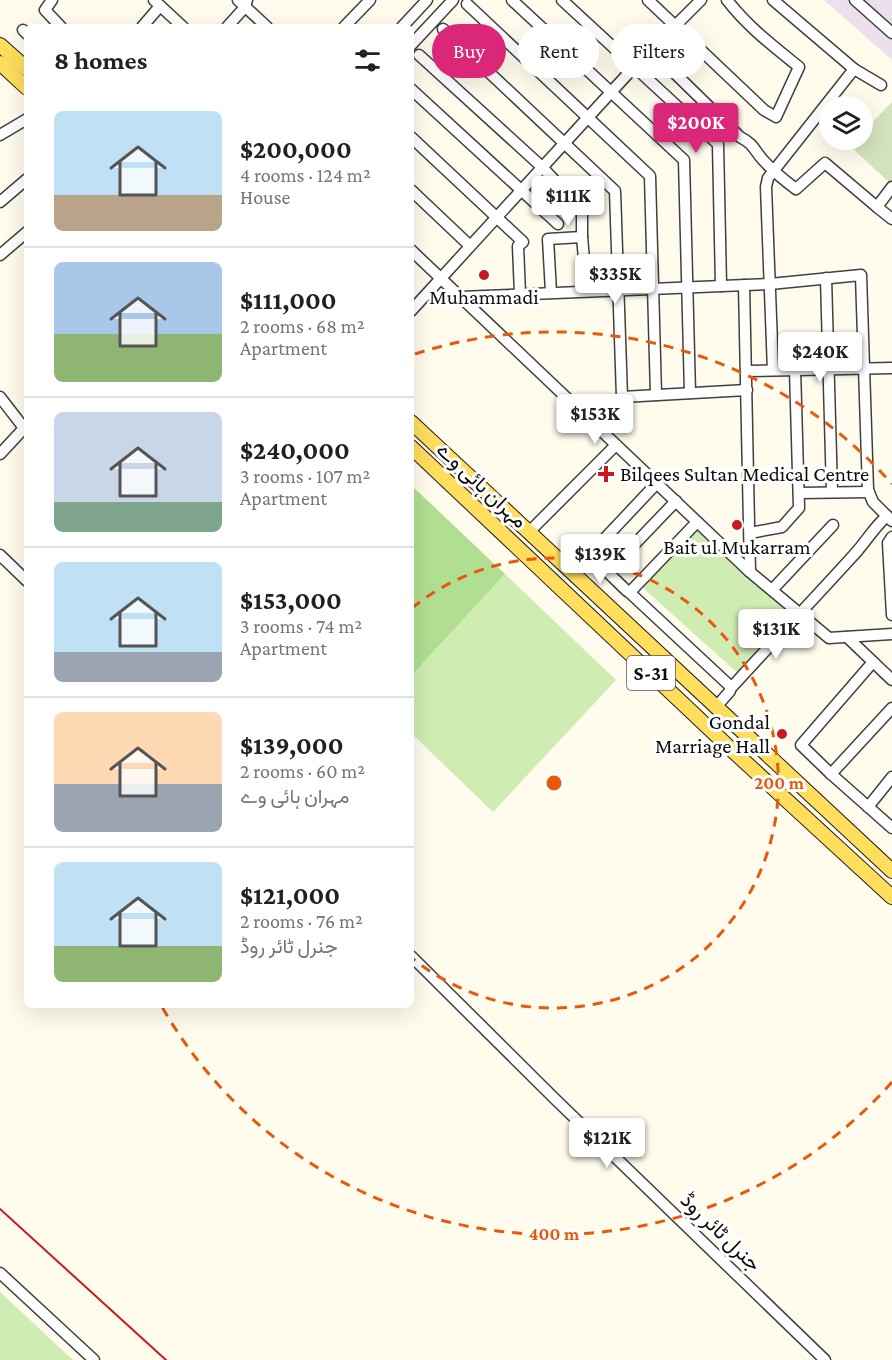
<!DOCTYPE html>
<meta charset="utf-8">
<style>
:root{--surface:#fff;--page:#f6f6f6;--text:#202124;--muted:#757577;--line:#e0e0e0;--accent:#db2777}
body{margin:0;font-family:"Crimson Pro",Vazirmatn,serif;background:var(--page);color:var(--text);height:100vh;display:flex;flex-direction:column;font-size:22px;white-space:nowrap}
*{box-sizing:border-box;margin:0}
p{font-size:20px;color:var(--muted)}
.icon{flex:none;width:33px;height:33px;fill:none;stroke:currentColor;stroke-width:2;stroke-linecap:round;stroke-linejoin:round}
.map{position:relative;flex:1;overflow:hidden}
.drawer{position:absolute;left:24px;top:24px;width:390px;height:984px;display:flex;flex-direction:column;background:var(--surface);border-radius:9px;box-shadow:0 6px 24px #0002}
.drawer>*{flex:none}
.banner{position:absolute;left:432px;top:24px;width:369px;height:54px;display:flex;gap:12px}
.buttons{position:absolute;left:819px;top:96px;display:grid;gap:12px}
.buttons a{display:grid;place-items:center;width:54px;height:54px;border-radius:50%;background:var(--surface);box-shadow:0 6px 24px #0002;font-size:30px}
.price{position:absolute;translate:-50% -51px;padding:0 14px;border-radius:6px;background:#fff;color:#222;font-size:20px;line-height:39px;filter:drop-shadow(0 2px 3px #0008)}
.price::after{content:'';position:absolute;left:50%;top:36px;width:18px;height:14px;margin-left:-9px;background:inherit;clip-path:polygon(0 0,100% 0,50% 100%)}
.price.current{background:var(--accent);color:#fff}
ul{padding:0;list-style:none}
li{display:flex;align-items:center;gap:18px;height:150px;padding:0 30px}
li+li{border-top:2px solid var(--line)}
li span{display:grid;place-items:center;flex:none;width:168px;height:120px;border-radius:9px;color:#555}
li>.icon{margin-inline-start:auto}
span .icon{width:72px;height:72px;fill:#fffc;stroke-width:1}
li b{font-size:26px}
h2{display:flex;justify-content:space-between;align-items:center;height:72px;padding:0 30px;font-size:26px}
.pill{padding:0 21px;border-radius:27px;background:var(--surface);box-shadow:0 6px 24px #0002;font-size:21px;line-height:54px}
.pill.current{background:var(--accent);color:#fff}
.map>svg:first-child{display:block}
.industrial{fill:#ece0ec}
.green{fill:#cfedb3}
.forest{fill:#b1df91}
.cemetery{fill:#d5e3bc}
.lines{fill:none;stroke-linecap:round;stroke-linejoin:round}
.minor-casing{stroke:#404040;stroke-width:13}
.major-casing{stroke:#1e1e1e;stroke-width:16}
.minor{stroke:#fff;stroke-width:10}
.major{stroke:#ffdd5d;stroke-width:14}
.rail{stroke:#c81a1c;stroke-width:2}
.ring{fill:none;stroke:#e8590c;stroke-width:3;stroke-dasharray:10 8}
.poi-dot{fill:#c81a1c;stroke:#fff;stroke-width:2}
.labels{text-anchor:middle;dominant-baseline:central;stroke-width:6;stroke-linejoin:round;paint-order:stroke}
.shield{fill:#fff;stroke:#565656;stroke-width:1.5}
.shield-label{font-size:20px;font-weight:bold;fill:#0d0d0d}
.poi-label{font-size:21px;fill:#0d0d0d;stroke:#fff}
.street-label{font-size:21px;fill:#0d0d0d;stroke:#fff}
.centre{fill:#e8590c;stroke:#fff;stroke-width:3}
.ring-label{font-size:18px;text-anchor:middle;font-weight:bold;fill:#e8590c;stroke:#fff;stroke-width:6;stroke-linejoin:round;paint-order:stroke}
</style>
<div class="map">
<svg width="892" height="1360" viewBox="0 0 892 1360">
<rect width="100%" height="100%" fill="#fffced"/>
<polygon class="industrial" points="824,0 892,0 892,60"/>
<g class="green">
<polygon points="695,528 794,617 741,676 642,587"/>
<polygon points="505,574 616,680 493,812 411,733 411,676"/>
<polygon points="0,1292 73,1360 0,1360"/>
</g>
<polygon class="forest" points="411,485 505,574 411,676"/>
<polygon class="cemetery" points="892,102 892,185 849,145 854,140 862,140 863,132"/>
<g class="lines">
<g class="minor-casing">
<g id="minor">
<polyline points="52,0 45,10 61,27"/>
<polyline points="154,0 183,27"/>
<polyline points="238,0 267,27"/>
<polyline points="512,0 684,160 690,393"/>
<polyline points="562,0 718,144 721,286"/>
<path d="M648 0 764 110 776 117 799 67C773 46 748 27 727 0"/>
<polyline points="773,0 854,69 768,178 766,187 773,370"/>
<polyline points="855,0 892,33"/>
<polyline points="467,4 650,176 656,395"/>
<polyline points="142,27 160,6"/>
<polyline points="227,27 245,7 247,0"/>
<polyline points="344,27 370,0"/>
<polyline points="402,27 427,0"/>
<polyline points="443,29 615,191 622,397 747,390"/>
<polyline points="23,30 27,34"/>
<polyline points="411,45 453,0"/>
<path d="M651 50 740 137C755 145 753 149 763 160 773 171 784 180 796 189L825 163 877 207 892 187"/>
<polyline points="419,55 542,167 582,210 582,237 587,291"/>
<polyline points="854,69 881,85"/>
<polyline points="411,89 558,224"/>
<polyline points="0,135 27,119"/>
<polyline points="411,137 523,242 518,246 520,294"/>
<polyline points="411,190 469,245"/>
<polyline points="0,202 27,179"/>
<polyline points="877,207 892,219"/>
<polyline points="411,250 750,572 829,638 892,634"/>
<polyline points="0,255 27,232"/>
<polyline points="826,278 832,492"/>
<polyline points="744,285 750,572"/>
<polyline points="551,292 548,239 582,237"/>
<polyline points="460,297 770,284 861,275 868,490 873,502 892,521"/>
<polyline points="411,311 635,66 701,0"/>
<polyline points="746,371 892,368"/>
<polyline points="0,397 24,428"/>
<polyline points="0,454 27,425"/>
<polyline points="657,483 593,551 594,559 627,591 631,591 697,522"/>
<polyline points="799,493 869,492"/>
<polyline points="529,532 616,445"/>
<polyline points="750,533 782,527 799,508 795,369"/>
<polyline points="892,537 888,543 892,615"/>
<polyline points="0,555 27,581"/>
<polyline points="608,572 676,501"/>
<polyline points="772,590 833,525"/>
<polyline points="629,592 730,686 730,691 716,707"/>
<polyline points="847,637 892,680"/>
<polyline points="873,662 801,745 831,774 892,828"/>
<path d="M731 688C771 644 811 602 851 558 864 545 873 528 887 516"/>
<polyline points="831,774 892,708"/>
<polyline points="868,807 892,777"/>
<polyline points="411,956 556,1100 825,1360"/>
<polyline points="0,1273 94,1360"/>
</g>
</g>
<g class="major-casing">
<g id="major">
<polyline points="0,45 27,69"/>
<polyline points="0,63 27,88"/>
<polyline points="411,422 892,871"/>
<polyline points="411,447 733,751 892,897"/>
</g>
</g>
<use href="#minor" class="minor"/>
<use href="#major" class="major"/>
<polyline class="rail" points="0,1209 166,1360"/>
</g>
<g class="ring">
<path d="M412 608A225 225 0 1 1 412 958"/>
<path d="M892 1082A451 451 0 0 1 161 1005M415 354A451 451 0 0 1 892 484"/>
</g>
<g class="poi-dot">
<circle cx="484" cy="275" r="6"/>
<path d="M603 465h6v6h6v6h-6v6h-6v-6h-6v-6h6z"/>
<circle cx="737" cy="525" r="6"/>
<circle cx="782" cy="734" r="6"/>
</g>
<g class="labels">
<rect class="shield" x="627" y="656" width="48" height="34" rx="4.5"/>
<g class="shield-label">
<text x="651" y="673">S-31</text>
</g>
<g class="poi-label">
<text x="484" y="297">Muhammadi</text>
<text x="620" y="474" text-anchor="start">Bilqees Sultan Medical Centre</text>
<text x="737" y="547">Bait ul Mukarram</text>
<text x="770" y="722" text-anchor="end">Gondal<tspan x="770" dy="24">Marriage Hall</tspan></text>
</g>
<g class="street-label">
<text transform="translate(482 485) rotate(43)">مہران ہائی وے</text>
<text transform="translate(721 1232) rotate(44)">جنرل ٹائر روڈ</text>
</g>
</g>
<circle cx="554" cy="783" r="9" class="centre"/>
<g class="ring-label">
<text x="779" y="789">200 m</text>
<text x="554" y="1240">400 m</text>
</g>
</svg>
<div class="buttons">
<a><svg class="icon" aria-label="layers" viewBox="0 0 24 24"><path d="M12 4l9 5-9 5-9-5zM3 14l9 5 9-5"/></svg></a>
</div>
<b class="price current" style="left:696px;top:154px">$200K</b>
<b class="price" style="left:568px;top:227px">$111K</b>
<b class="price" style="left:615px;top:305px">$335K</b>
<b class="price" style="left:820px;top:383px">$240K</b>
<b class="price" style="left:595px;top:445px">$153K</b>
<b class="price" style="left:600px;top:585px">$139K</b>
<b class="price" style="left:776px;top:660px">$131K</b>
<b class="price" style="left:607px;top:1169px">$121K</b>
<div class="banner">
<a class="pill current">Buy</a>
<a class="pill">Rent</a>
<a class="pill">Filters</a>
</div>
<section class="drawer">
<h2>8 homes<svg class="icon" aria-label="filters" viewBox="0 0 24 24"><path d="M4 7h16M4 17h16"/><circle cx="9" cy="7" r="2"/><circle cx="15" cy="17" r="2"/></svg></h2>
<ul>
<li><span style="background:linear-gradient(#bfe0f5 70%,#b9a48a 0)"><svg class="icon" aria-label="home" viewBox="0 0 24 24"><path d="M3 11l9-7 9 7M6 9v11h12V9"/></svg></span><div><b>$200,000</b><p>4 rooms · 124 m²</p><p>House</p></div></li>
<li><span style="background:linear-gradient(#a9c7e8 60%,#8fb573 0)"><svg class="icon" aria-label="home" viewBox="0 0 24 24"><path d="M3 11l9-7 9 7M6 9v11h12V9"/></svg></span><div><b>$111,000</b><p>2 rooms · 68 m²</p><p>Apartment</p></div></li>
<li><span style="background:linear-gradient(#c9d6e8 75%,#7fa58c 0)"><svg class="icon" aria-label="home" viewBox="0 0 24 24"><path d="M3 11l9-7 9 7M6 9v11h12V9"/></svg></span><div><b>$240,000</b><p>3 rooms · 107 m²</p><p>Apartment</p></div></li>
<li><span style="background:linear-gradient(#bfe0f5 75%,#9aa5b1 0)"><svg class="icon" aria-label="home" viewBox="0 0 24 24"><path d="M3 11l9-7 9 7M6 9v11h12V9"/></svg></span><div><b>$153,000</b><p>3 rooms · 74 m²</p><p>Apartment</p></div></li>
<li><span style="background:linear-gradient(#ffd9b3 60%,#9aa5b1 0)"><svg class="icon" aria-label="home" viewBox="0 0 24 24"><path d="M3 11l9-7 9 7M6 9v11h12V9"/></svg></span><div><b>$139,000</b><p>2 rooms · 60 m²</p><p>مہران ہائی وے</p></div></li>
<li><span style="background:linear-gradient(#bfe0f5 70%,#8fb573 0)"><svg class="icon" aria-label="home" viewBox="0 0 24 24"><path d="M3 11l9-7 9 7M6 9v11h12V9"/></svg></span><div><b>$121,000</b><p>2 rooms · 76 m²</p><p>جنرل ٹائر روڈ</p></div></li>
</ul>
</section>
</div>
